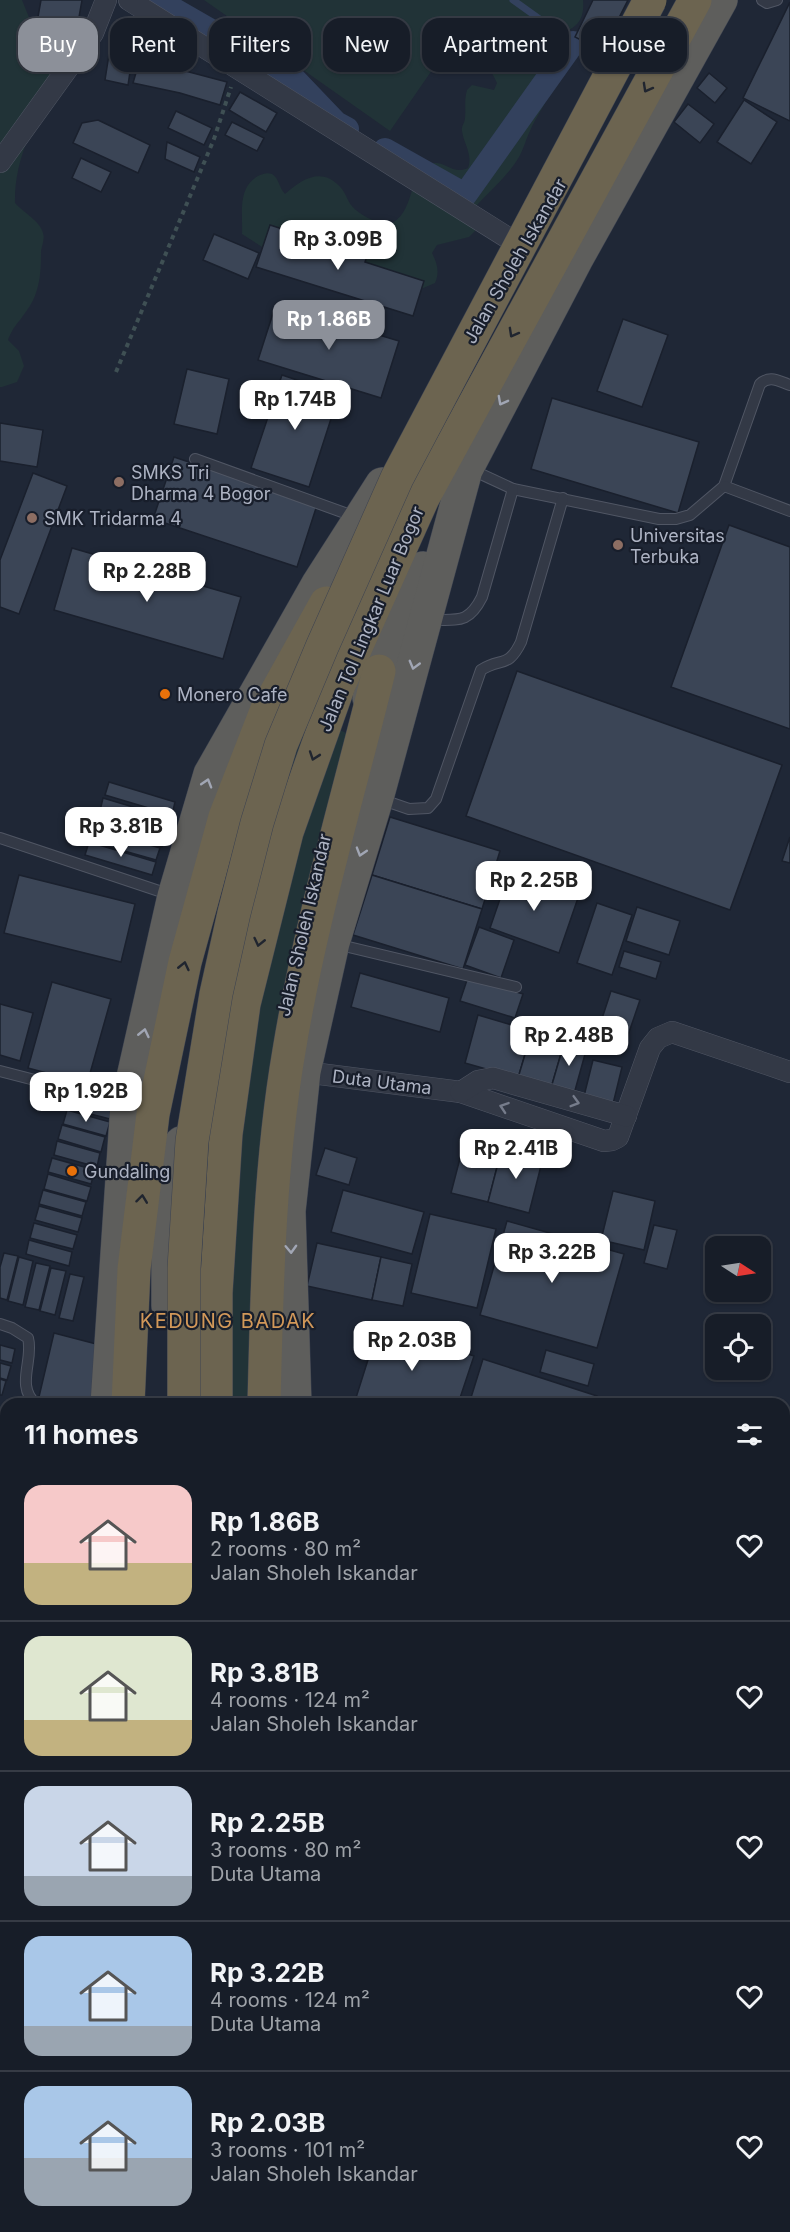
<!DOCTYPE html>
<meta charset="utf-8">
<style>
:root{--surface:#171d28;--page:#202630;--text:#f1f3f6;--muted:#9ea2a8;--line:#363b45;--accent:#8c9099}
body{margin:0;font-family:Inter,sans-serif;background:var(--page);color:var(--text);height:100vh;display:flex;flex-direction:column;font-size:22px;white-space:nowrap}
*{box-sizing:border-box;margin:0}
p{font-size:20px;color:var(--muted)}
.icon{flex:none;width:33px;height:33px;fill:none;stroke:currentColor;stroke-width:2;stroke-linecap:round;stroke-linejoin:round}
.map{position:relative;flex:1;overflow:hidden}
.side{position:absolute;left:0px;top:1398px;width:790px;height:834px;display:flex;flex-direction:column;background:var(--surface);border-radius:18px 18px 0 0;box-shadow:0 2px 4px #0004,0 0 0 2px var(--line)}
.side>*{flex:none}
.guide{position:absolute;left:18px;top:18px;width:754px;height:54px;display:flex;gap:12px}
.needle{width:39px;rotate:102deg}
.tools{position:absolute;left:705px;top:1236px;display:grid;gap:12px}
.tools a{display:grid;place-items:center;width:66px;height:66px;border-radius:12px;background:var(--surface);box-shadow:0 2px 4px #0004,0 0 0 2px var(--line);font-size:30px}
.price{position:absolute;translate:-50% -51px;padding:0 14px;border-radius:12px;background:#fff;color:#222;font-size:20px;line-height:39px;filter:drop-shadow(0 2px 3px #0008)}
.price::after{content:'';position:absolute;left:50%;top:36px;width:18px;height:14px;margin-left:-9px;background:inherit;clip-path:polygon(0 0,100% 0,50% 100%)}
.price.active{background:var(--accent);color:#fff}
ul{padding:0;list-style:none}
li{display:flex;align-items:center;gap:18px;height:150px;padding:0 24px}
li+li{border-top:2px solid var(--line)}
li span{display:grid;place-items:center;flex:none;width:168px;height:120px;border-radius:18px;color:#555}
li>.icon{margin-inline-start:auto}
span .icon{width:72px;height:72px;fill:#fffc;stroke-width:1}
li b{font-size:26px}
h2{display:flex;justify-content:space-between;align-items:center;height:72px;padding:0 24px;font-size:26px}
.tag{padding:0 21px;border-radius:18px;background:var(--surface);box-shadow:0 2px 4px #0004,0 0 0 2px var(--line);font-size:21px;line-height:54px}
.tag.active{background:var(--accent);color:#fff}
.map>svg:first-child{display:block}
.green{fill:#213337}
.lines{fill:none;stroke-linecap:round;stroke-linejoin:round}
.stream{stroke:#33415d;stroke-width:7}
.canal{stroke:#33415d;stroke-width:24}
.building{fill:#3b4556;stroke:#1a202d;stroke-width:1.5}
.service-casing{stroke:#505664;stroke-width:12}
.minor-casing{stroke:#505664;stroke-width:22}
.trunk-casing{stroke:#3d4351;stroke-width:34}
.motorway-casing{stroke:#3d4351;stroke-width:34}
.path{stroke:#3f5054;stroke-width:4;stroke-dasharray:4.5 4.5;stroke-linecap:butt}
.service{stroke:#333946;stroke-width:10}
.minor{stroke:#333946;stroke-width:21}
.trunk{stroke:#5e5e5c;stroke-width:33}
.motorway{stroke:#6c6450;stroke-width:33}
.motorway-bridge-casing{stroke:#3d4351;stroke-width:34;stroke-linecap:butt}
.motorway-bridge{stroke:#6c6450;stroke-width:33}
.oneway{stroke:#20252f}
.oneway2{stroke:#a1a6b4}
.oneway3{stroke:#767c8b}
.education-dot{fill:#8d6e63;stroke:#181e2b;stroke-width:2}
.food-dot{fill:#e8710a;stroke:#181e2b;stroke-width:2}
.labels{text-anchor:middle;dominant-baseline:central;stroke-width:4.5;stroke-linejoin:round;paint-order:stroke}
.street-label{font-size:18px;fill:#adb3c3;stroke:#181e2b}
.poi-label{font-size:18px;fill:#adb3c3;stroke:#181e2b;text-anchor:start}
.neighbourhood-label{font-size:20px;letter-spacing:1.5px;fill:#d29859;stroke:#181e2b}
</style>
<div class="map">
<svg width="790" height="2232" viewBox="0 0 790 2232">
<rect width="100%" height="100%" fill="#1f2736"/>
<g class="green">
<path d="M0 0H22L55 82C35 121 14 159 15 203 23 212 41 222 43 233 45 238 42 246 41 251 41 274 40 294 25 313 17 325 14 325 8 340L19 351 24 366 17 382 2 387H0Z"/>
<path d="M204 0H583C587 37 551 33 528 42L529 49C538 54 542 61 546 70 555 99 540 107 530 131 526 139 524 148 519 157 508 176 491 190 476 206L475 231 469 237 437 245 432 253C437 263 440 272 435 283L421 289 368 264 347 238 335 228 318 226 300 227 301 235 310 244 276 256 242 234C243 214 237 188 258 176 262 174 267 172 272 174 279 178 279 188 285 194 303 178 323 166 342 189 346 194 347 200 351 205 360 216 375 222 388 225 416 214 406 178 429 165 443 157 451 176 468 168 473 154 464 145 462 131 461 126 465 123 465 118 466 108 464 100 467 90L472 85 494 90 497 83C487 59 471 54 448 47L390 131Z"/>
<polygon points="296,710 355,737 252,1404 184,1404 192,1141"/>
</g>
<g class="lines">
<polyline class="stream" points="513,0 573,43 591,59"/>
<g class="canal">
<polyline points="157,0 293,78 336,123 347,129"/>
<polyline points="385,150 465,195 573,43"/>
</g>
</g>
<g class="building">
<polygon points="41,0 82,0 74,46 34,39"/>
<polygon points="593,0 628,0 602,51 575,37"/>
<polygon points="790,2 790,121 743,98"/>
<polygon points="110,48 133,52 128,85 105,80"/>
<polygon points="140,59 227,82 220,105 180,93 133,83"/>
<polygon points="709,73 727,88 715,103 697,88"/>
<polygon points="240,92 277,113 266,132 229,110"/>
<polygon points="744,100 777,122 751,164 717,142"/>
<polygon points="688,104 714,124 700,143 674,122"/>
<polygon points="176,111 212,128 204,145 168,128"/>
<polygon points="98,120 150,145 138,173 73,143 82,123"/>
<polygon points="232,122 264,138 257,151 225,135"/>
<polygon points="167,142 200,157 194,172 165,159"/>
<polygon points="81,158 111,172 101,192 72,178"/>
<polygon points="270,225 367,256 365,262 424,281 413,316 256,267"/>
<polygon points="214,234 259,253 248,279 203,260"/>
<polygon points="276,304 399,341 381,398 258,360"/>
<polygon points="623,319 668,335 642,407 597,391"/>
<polygon points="187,369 229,379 217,434 174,424"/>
<polygon points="282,375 339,394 309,487 251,468"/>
<polygon points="552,398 699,442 678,513 531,469"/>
<polygon points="0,423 43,430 37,467 0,461"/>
<polygon points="174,457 317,505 297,567 153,519"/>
<polygon points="33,473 67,486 19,614 0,607 0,560"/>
<polygon points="729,525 790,547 790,729 671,687"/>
<polygon points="72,548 241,597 223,659 54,610"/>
<polygon points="517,671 782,765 730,910 466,816"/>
<polygon points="109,782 175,802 172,815 105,795"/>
<polygon points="103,798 170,818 167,831 100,811"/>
<polygon points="99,814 166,834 162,847 95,827"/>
<polygon points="390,817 500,851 482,909 372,875"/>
<polygon points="93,828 160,848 156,860 89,841"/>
<polygon points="790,837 790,863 782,861"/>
<polygon points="89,842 156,862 152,875 85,855"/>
<polygon points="510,870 579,895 559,953 490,928"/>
<polygon points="19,875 135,904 121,962 4,933"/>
<polygon points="372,875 482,909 463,969 353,935"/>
<polygon points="597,903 632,915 612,975 577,963"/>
<polygon points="637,907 680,921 669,955 626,941"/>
<polygon points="479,927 514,940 501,978 465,965"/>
<polygon points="624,951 661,962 656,979 619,967"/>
<polygon points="360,973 449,998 440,1032 351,1007"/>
<polygon points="468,977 523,994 515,1018 460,1001"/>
<polygon points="52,982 111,999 87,1084 28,1068"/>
<polygon points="611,991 640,1000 624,1047 596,1037"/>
<polygon points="0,1004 33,1013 20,1061 0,1055"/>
<polygon points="478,1015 532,1031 518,1078 465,1063"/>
<polygon points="532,1031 565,1040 551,1088 518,1078"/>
<polygon points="565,1040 587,1047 574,1094 551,1088"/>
<polygon points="593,1060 622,1067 613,1104 584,1096"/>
<polygon points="71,1094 114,1105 110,1119 67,1108"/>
<polygon points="67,1110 110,1122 106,1136 63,1124"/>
<polygon points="62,1125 105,1137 101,1152 58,1139"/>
<polygon points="465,1139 502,1148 488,1202 451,1193"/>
<polygon points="57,1141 100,1153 97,1167 54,1155"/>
<polygon points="325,1148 357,1158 349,1185 316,1175"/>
<polygon points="502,1148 543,1158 529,1213 488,1202"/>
<polygon points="52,1158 95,1170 91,1184 48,1172"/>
<polygon points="48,1174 91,1187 87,1201 44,1189"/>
<polygon points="43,1190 86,1202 82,1216 39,1204"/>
<polygon points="343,1190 424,1212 412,1254 331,1232"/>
<polygon points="613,1191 655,1201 644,1250 601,1240"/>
<polygon points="39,1206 82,1218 78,1232 35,1220"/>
<polygon points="430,1214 496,1229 477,1308 411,1293"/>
<polygon points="507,1221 624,1254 597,1348 480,1315"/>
<polygon points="34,1223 77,1235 73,1249 30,1238"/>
<polygon points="654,1225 677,1230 667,1269 644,1263"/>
<polygon points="29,1240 72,1252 69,1266 26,1254"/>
<polygon points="317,1243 381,1257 372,1300 307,1286"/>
<polygon points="4,1253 18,1256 7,1300 0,1298 0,1267"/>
<polygon points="19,1257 33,1261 23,1305 8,1301"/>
<polygon points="381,1257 412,1264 403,1306 372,1300"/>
<polygon points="36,1263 50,1266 39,1310 25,1307"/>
<polygon points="51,1268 66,1271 55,1315 40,1311"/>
<polygon points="70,1274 84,1277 73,1321 59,1318"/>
<polygon points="379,1325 474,1356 458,1404 354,1404"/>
<polygon points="54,1333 104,1346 90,1404 49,1404 38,1401"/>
<polygon points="0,1345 15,1349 12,1363 0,1360"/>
<polygon points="546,1350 594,1364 588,1386 540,1372"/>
<polygon points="483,1359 597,1396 594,1404 469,1404"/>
<polygon points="0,1363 11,1366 7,1380 0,1378"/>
<polygon points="0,1379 6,1381 2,1395 0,1395"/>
<polygon points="784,1817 790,1819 790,1860 784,1858"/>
<polygon points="66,2226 94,2226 95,2232 52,2232"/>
</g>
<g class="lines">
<g class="service-casing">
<g id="service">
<polyline points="762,0 767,3 777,0"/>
<polyline points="195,459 356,517"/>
<path d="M470 469 513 489 659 519H676L690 515 724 486 760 384C770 375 778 381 790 385"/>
<polyline points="724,486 790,511"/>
<path d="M429 620C457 619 468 625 482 597L513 489"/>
<path d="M380 799 409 809 428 808 436 799 481 670C501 657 508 669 521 642L563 498"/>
<polyline points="0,838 171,895"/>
<polyline points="336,944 516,987"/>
<polyline points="0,1071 124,1103"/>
<path d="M0 1324 12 1328 28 1338C34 1360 15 1386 36 1404"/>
<polyline points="0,1440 6,1442"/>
<polyline points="124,2232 161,2226"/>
</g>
</g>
<g class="minor-casing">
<g id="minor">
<polyline points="129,0 524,248"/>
<polyline points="0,162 93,33 106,0"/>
<polyline points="304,1072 461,1092 604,1141 612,1140 618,1137 650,1048 658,1038 672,1032 790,1072"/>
<polyline points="461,1092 478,1081 493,1078 626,1116"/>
<polyline points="0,2030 6,2032"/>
</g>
</g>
<g class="trunk-casing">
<g id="trunk">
<polyline points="369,698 395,631 423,568"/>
<polyline points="168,1306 168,1213 181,1143"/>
<polyline points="107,1404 127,1104 174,896 210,774 318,584 382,484"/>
<polyline points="295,1404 289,1211 304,1072 333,943 377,798 466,470 576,260 721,0"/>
<polyline points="166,2226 166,2232"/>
<polyline points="249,2226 250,2232"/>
</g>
</g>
<g class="motorway-casing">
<g id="motorway">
<polyline points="128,1404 134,1269 153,1114 185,962 225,817 267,709 326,603"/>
<polyline points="216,1404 216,1293 226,1134 244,1004 287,832 339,685 423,498 695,0"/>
<path d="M264 1404C267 1286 269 1168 289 1051 310 923 348 797 379 671"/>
<polyline points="183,2226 183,2232"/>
<polyline points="215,2226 215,2232"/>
</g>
</g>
<polyline class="path" points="116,372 214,139 231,87"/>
<use href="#service" class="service"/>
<use href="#minor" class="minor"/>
<use href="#trunk" class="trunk"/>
<use href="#motorway" class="motorway"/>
<g class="motorway-bridge-casing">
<polyline id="motorway-bridge" points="184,1404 184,1268 192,1141 216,994 234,913 257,823 281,745 322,647 397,478 650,0"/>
</g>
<use href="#motorway-bridge" class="motorway-bridge"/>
</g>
<defs><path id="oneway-chevron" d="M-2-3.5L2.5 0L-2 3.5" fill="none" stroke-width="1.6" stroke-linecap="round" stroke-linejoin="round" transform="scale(1.5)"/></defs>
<g class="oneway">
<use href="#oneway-chevron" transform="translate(647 88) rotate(119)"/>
<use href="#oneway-chevron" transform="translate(513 333) rotate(119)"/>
<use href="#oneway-chevron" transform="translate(314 756) rotate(109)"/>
<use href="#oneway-chevron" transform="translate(259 942) rotate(103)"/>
<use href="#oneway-chevron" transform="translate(184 966) rotate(-77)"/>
<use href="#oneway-chevron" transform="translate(142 1199) rotate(-83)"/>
</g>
<g class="oneway2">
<use href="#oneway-chevron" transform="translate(502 401) rotate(118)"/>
<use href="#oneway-chevron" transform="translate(414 665) rotate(105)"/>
<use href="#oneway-chevron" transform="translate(207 783) rotate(-73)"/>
<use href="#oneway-chevron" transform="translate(361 852) rotate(107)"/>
<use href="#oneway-chevron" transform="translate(144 1033) rotate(-77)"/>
<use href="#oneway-chevron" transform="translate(291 1249) rotate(88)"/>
</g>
<g class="oneway3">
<use href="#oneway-chevron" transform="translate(575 1102) rotate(16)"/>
<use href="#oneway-chevron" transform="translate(504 1107) rotate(-161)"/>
</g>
<g class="education-dot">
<circle cx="119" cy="482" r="6"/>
<circle cx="32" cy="518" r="6"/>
<circle cx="618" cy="545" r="6"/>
</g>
<g class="food-dot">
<circle cx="165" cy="694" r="6"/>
<circle cx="72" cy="1171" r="6"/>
</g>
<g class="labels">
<g class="street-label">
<text transform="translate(515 261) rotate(-60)">Jalan Sholeh Iskandar</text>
<text transform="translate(371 619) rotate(-67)">Jalan Tol Lingkar Luar Bogor</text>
<text transform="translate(304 925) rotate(-77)">Jalan Sholeh Iskandar</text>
<text transform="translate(382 1082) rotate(7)">Duta Utama</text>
</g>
<g class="poi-label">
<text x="131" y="472">SMKS Tri<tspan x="131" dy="21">Dharma 4 Bogor</tspan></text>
<text x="44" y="518">SMK Tridarma 4</text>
<text x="630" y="535">Universitas<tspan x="630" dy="21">Terbuka</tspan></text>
<text x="177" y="694">Monero Cafe</text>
<text x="84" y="1171">Gundaling</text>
</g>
<g class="neighbourhood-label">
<text x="228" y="1321">KEDUNG BADAK</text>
</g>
</g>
</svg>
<div class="tools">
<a><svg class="needle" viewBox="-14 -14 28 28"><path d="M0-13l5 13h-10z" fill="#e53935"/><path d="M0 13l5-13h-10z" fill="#9ea2a8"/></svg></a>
<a><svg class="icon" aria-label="locate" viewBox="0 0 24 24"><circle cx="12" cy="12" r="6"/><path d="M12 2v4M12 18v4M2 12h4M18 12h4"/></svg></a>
</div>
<b class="price" style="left:338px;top:271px">Rp 3.09B</b>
<b class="price active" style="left:329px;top:351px">Rp 1.86B</b>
<b class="price" style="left:295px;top:431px">Rp 1.74B</b>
<b class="price" style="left:147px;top:603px">Rp 2.28B</b>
<b class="price" style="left:121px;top:858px">Rp 3.81B</b>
<b class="price" style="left:534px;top:912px">Rp 2.25B</b>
<b class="price" style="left:569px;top:1067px">Rp 2.48B</b>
<b class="price" style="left:86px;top:1123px">Rp 1.92B</b>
<b class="price" style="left:516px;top:1180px">Rp 2.41B</b>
<b class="price" style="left:552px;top:1284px">Rp 3.22B</b>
<b class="price" style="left:412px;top:1372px">Rp 2.03B</b>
<div class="guide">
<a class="tag active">Buy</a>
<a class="tag">Rent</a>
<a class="tag">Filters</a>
<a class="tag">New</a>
<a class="tag">Apartment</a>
<a class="tag">House</a>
</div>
<section class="side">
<h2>11 homes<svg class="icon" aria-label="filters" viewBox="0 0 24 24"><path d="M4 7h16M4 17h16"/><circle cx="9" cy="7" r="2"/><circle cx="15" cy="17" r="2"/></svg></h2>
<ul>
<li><span style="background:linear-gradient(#f6c9c9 65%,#c2b280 0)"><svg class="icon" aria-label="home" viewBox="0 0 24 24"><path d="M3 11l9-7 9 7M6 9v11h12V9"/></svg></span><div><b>Rp 1.86B</b><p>2 rooms · 80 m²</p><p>Jalan Sholeh Iskandar</p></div><svg class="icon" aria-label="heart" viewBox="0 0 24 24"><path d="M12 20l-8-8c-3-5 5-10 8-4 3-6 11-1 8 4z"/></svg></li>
<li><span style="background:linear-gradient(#dfe7d0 70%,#c2b280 0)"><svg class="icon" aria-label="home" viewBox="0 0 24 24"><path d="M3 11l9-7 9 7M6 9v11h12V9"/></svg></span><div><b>Rp 3.81B</b><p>4 rooms · 124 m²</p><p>Jalan Sholeh Iskandar</p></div><svg class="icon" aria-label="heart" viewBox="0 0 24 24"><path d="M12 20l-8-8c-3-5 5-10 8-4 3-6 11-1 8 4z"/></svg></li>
<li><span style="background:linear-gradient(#c9d6e8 75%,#9aa5b1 0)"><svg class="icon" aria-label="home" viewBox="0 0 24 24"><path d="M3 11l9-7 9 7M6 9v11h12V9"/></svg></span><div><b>Rp 2.25B</b><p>3 rooms · 80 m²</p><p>Duta Utama</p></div><svg class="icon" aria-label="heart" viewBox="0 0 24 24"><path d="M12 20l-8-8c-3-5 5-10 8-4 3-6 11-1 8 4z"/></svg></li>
<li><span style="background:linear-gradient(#a9c7e8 75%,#9aa5b1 0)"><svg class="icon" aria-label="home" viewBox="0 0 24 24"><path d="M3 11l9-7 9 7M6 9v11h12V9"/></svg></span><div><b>Rp 3.22B</b><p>4 rooms · 124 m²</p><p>Duta Utama</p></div><svg class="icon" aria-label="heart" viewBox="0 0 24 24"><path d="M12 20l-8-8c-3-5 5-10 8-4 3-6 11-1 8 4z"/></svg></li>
<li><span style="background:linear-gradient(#a9c7e8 60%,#9aa5b1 0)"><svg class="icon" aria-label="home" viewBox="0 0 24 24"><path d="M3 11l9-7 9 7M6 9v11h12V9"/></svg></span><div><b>Rp 2.03B</b><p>3 rooms · 101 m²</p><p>Jalan Sholeh Iskandar</p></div><svg class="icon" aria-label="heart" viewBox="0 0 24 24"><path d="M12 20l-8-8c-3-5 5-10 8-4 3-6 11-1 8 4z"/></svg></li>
</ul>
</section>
</div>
